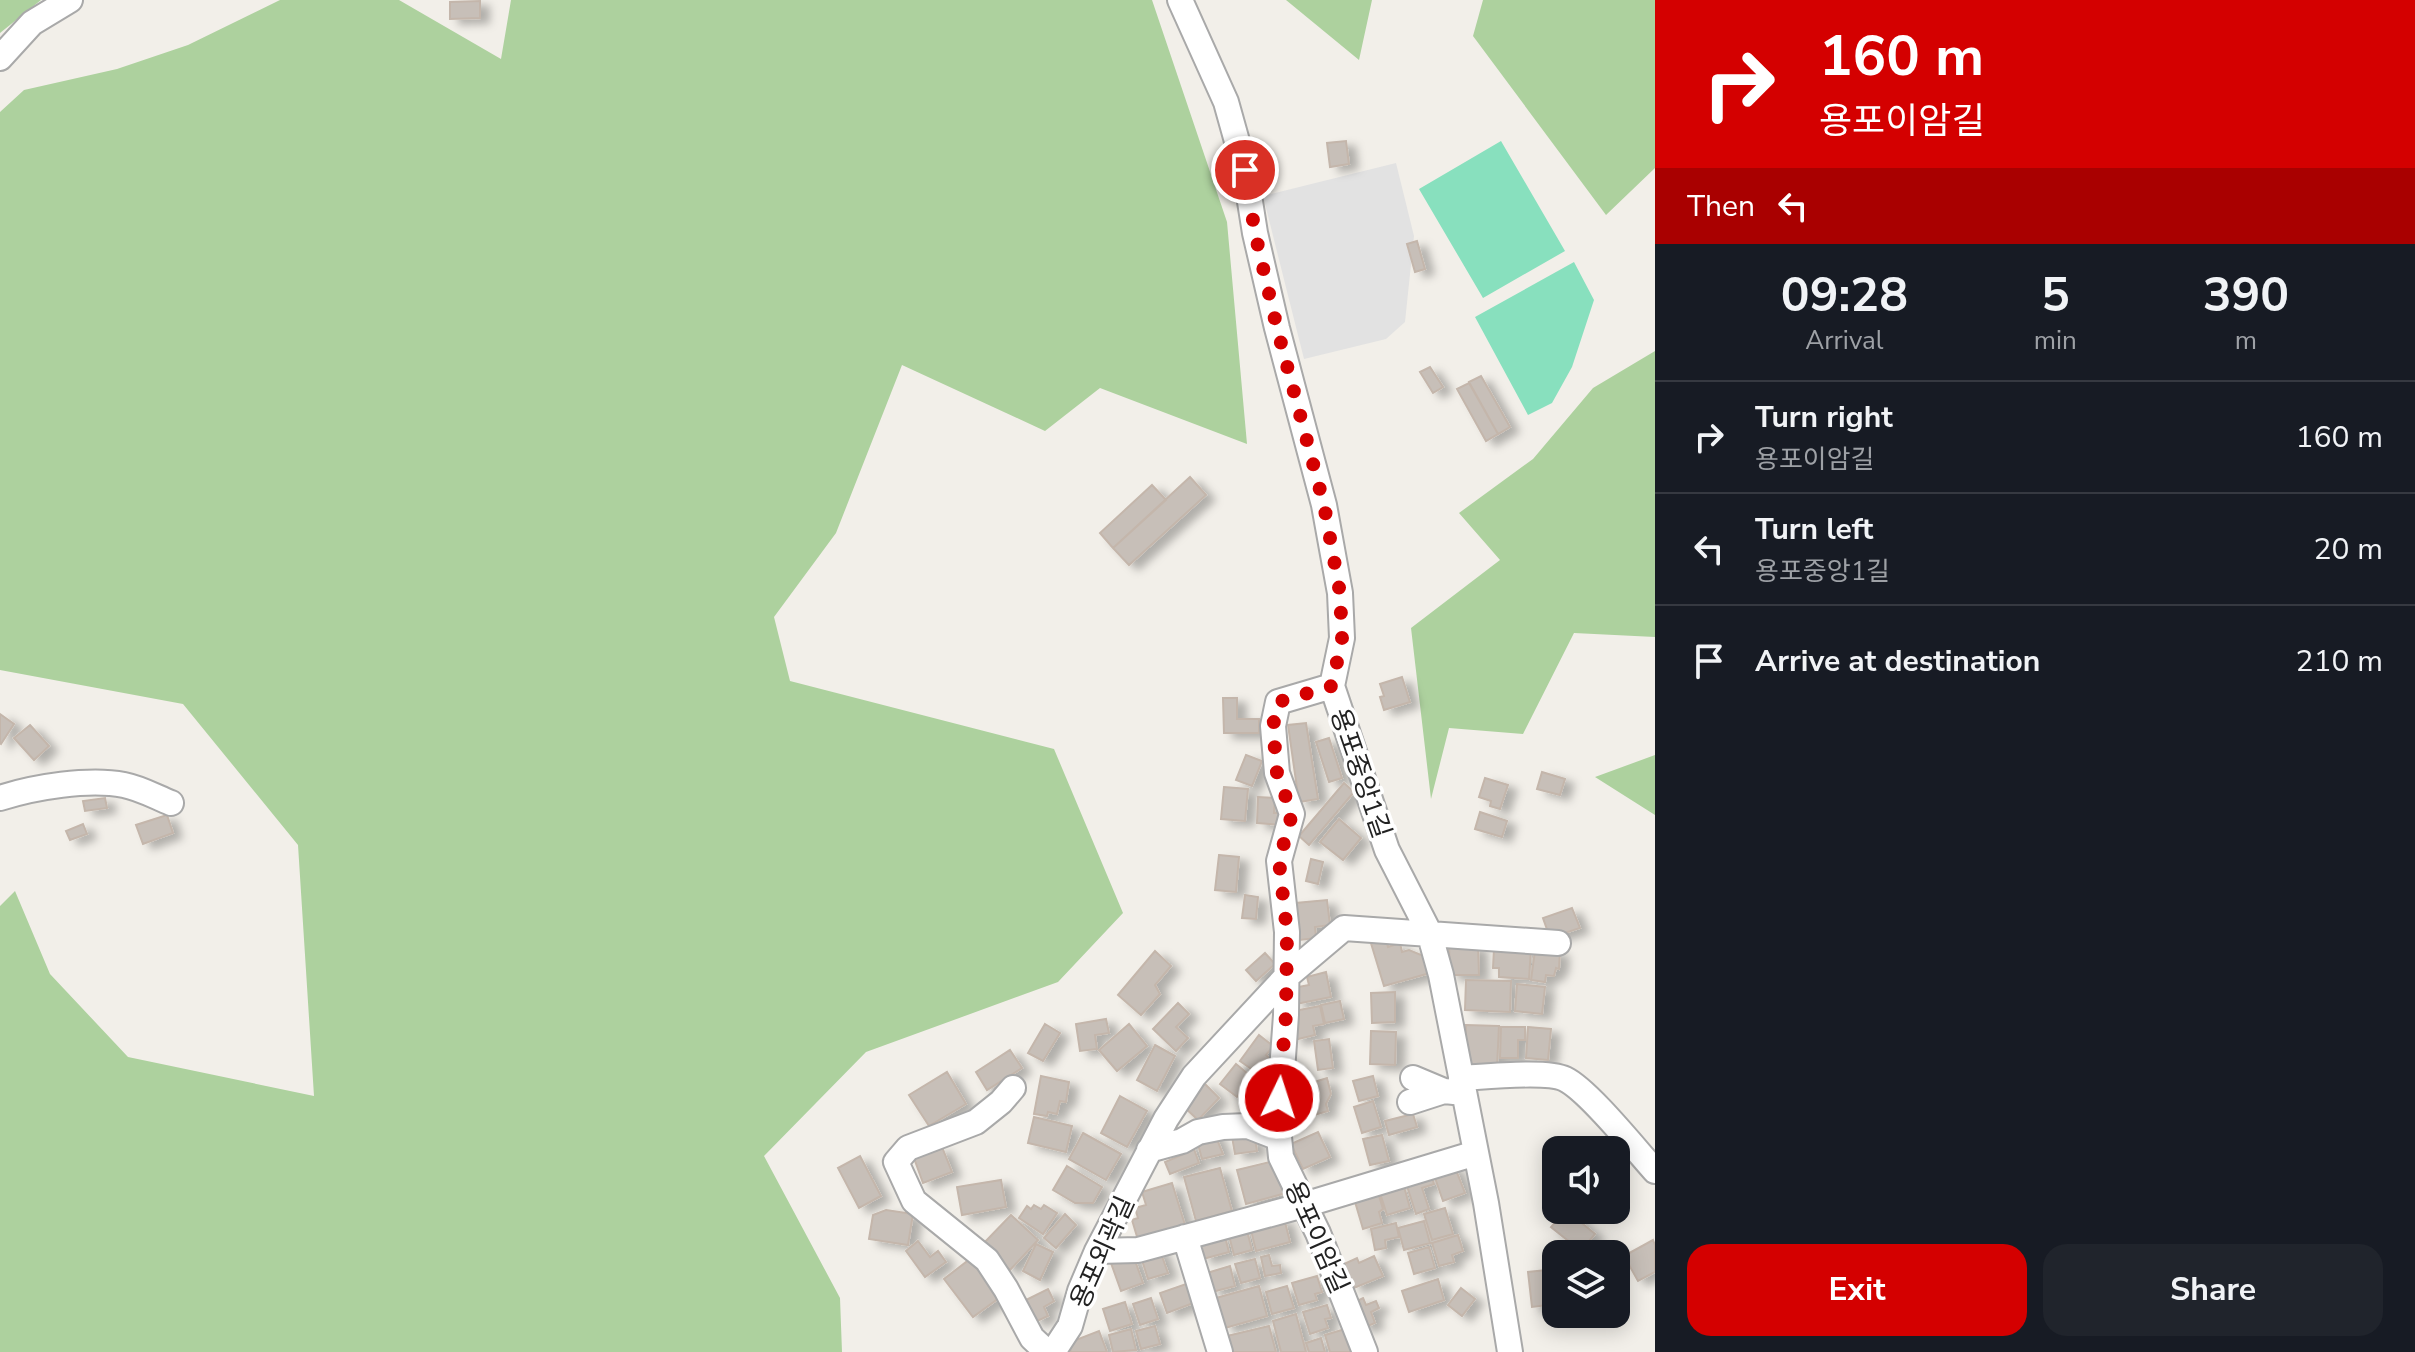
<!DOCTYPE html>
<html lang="en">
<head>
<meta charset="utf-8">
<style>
  body { margin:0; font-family:"Nunito Sans","Noto Sans KR",sans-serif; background:#20242c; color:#f1f3f6; height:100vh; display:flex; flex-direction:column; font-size:30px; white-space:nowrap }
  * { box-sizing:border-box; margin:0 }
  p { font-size:26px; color:#9ea1a6 }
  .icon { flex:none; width:44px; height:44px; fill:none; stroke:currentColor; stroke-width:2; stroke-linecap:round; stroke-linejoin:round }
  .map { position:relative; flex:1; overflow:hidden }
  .sheet { display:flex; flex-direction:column; background:#171b24; width:760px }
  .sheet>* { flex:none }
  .top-card { background:#d40000; color:#fff; overflow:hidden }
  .tools { position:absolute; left:1542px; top:1136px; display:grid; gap:16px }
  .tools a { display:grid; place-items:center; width:88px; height:88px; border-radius:16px; background:#171b24; box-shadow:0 4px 20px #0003; font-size:40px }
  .pin { position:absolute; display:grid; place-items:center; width:68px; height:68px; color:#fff; margin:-34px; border:4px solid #fff; border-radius:50%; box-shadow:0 2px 8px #0007 }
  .me { position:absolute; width:88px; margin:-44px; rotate:4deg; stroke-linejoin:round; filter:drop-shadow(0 0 6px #0008) }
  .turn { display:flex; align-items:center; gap:28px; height:168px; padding:0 32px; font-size:36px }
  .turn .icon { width:104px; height:104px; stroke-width:2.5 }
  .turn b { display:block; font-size:56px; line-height:68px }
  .then { display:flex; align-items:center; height:76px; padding:0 32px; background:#0003; gap:16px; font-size:30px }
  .eta { display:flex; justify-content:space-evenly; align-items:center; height:136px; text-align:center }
  .eta b { font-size:48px; font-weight:700; line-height:56px }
  .button { display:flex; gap:16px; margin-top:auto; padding:16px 32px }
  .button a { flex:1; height:92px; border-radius:24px; background:#d40000; color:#fff; font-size:32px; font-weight:700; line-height:92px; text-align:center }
  .button a+a { background:#20242c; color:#f1f3f6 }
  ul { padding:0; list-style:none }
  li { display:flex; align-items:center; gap:24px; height:112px; padding:0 32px; border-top:2px solid #363941 }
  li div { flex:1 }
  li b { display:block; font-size:30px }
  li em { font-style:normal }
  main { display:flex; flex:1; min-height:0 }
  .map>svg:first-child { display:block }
</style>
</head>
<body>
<main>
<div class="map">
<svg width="1655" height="1352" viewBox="0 0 1655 1352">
  <defs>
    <filter id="shadow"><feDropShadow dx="9" dy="5" stdDeviation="4" flood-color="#0004"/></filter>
  </defs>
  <rect width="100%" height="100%" fill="#f2efe9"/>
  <path fill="#add19e" d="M0,0H41L0,33Z
    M280,0H399L501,59L511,0H1152L1227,222L1247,444L1100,388L1045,431L902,365L836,533L774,617L790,681L1054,749L1123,913L1058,982L866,1052L764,1156L840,1298L842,1352H0V906L15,891L50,974L128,1057L314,1096L298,845L183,704L0,670V112L24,90L117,69L188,45Z
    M1286,0H1372L1359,60Z
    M1483,0H1655V168L1606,215L1473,36Z
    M1655,351V637L1574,633L1523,734L1449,728L1431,799L1411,628L1500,560L1459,513L1533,459L1593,388Z
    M1655,755V815L1595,777Z"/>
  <path fill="#88e0be" d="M1501,141L1565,251L1483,298L1419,189Z
    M1574,262L1594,300L1572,367L1552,403L1528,415L1475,317Z"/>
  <path fill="#e2e2e2" d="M1396,163L1414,236L1405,322L1386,339L1304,359L1263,196Z"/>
  <path fill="#c7bfb8" stroke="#c4b6ab" stroke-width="2" filter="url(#shadow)" d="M480,1V18L450,19V2Z
    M1346,141L1349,164L1330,167L1327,143Z
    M1417,241L1425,269L1415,272L1407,244Z
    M1430,367L1443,387L1433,393L1420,372Z
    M1481,376L1510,427L1498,434L1469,382Z
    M1469,383L1498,434L1486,441L1457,389Z
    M1190,477L1206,495L1129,565L1113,548Z
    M1152,485L1166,500L1113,548L1100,533Z
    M1402,677L1410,702L1384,710L1380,697L1384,696L1380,684Z
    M1223,698H1237V719H1259V733H1224Z
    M0,714L14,724L1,744L0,743Z
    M1306,723L1318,799L1299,802L1288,725Z
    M30,725L49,746L34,760L14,738Z
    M1329,738L1342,778L1329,782L1316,742Z
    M1246,755L1262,761L1252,786L1236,780Z
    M1542,772L1565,779L1560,795L1537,789Z
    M1485,778L1508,785L1500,809L1490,806L1491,801L1479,797Z
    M1344,783L1354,792L1309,845L1299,836Z
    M1224,787L1248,789L1245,821L1221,819Z
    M1258,797L1275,798L1274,813H1283L1282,825L1257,823Z
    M105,798L107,808L85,811L83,801Z
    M1480,812L1507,821L1502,837L1475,829Z
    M167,815L173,833L143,844L136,825Z
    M1339,819L1361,838L1343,860L1320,842Z
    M83,824L87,834L70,840L66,831Z
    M1219,855L1239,857L1236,892L1215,890Z
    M1311,859L1323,862L1318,884L1306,881Z
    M1245,895L1258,897L1256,919L1242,918Z
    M1327,900L1330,925L1315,927L1316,938L1300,940L1296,903Z
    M1572,908L1580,928L1550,938L1543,918Z
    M1385,936L1388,947L1400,943L1402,952L1409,950L1426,957L1430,973L1384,986L1370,940Z
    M1478,945L1479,975H1450L1449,946Z
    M1494,947L1531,949L1529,979L1499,977V968H1493Z
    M1535,950L1560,951L1559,969L1556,968L1554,976L1546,975L1545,982L1531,980Z
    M1155,951L1171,966L1155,985L1160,994L1141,1015L1118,995Z
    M1265,953L1275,964L1256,981L1246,970Z
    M1326,972L1331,997L1296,1004L1293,988L1309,985L1307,977Z
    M1466,980L1511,981L1510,1012L1465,1010Z
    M1517,984L1545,987L1542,1014L1515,1011Z
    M1395,992V1022L1372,1023L1371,993Z
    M1340,1001L1344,1019L1325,1023L1321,1005Z
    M1178,1003L1189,1014L1176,1027L1188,1038L1176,1051L1153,1029Z
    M1320,1006L1324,1024L1313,1026L1315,1035L1294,1040L1289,1012Z
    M1106,1019L1109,1033L1095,1035L1097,1049L1080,1051L1076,1024Z
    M1045,1024L1060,1033L1043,1061L1028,1053Z
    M1129,1024L1147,1046L1117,1071L1099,1050Z
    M1466,1025L1499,1026L1497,1067L1465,1066Z
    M1501,1027H1525V1040H1518V1058H1500Z
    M1528,1027L1551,1029L1548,1060L1526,1058Z
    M1371,1031L1396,1032L1395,1065L1370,1064Z
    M1259,1035L1273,1046L1266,1055L1271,1059L1268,1063L1270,1066L1265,1073L1259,1069L1257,1073L1240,1061Z
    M1329,1039L1333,1068L1318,1070L1314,1041Z
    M1155,1045L1175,1056L1157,1091L1137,1080Z
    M1010,1050L1022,1068L987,1090L976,1072Z
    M1236,1064L1253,1078L1237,1097L1220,1084Z
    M947,1072L966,1104L929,1126L909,1095Z
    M1041,1076L1069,1082L1066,1102L1060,1101L1057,1114L1048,1112L1047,1116L1034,1114Z
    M1373,1076L1378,1096L1359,1101L1353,1081Z
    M1327,1078L1331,1094L1326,1104L1328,1111L1314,1115L1305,1085Z
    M1204,1083L1219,1098L1198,1120L1182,1105Z
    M1284,1084L1302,1085L1299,1115L1282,1114Z
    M1244,1092L1266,1097L1263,1110L1241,1106Z
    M1120,1096L1147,1111L1127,1147L1101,1133Z
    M1373,1101L1381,1127L1362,1133L1354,1107Z
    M1413,1114L1417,1127L1389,1135L1385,1121Z
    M1034,1117L1072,1126L1066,1152L1028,1143Z
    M1231,1131L1255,1139L1257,1151L1235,1154Z
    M1214,1132L1223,1154L1202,1159L1196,1137Z
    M1318,1132L1330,1157L1303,1169L1291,1144Z
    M1083,1133L1121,1154L1106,1180L1069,1159Z
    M1382,1135L1389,1161L1370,1165L1363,1139Z
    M1191,1141L1199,1163L1170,1174L1165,1162L1184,1154L1180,1145Z
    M942,1147L952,1172L923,1183L914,1158Z
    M860,1156L881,1196L859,1208L838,1168Z
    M1278,1160L1286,1193L1246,1204L1237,1170Z
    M1454,1165L1465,1193L1443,1201L1433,1172Z
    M1067,1166L1102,1187L1093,1203H1075L1053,1190Z
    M1220,1168L1232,1211L1196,1221L1184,1177Z
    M1430,1172L1434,1184L1422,1188L1429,1209L1416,1214L1405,1180Z
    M1001,1180L1006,1207L962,1215L957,1187Z
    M1172,1183L1185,1225L1138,1240L1132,1220L1138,1218L1135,1208L1146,1205L1142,1192Z
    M1403,1183L1410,1208L1387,1215L1379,1190Z
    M1377,1189L1383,1209L1379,1212L1382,1223L1363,1229L1353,1195Z
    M1034,1205L1041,1209L1044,1205L1057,1213L1043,1234L1019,1218L1027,1206L1031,1209Z
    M1445,1208L1453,1234L1432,1240L1424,1214Z
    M886,1210L913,1214L908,1245L869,1239L873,1215Z
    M1566,1210L1595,1234L1581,1251L1551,1227Z
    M1065,1214L1076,1225L1056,1248L1044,1238Z
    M1011,1215L1038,1240L1010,1270L983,1244Z
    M1284,1218L1290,1242L1256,1251L1250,1226Z
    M1424,1221L1430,1243L1404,1250L1398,1228Z
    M1396,1223L1399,1237L1385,1240L1386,1248L1375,1250L1371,1229Z
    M1246,1227L1252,1250L1234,1255L1228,1232Z
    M1224,1233L1229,1252L1203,1259L1198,1241Z
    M1458,1235L1463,1251L1452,1255L1454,1262L1439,1266L1432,1243Z
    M1653,1240L1655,1245V1272L1638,1281L1624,1256Z
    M918,1241L930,1257L938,1251L946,1262L925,1277L906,1251Z
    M1036,1244L1053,1252L1040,1280L1023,1271Z
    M1429,1247L1435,1268L1414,1274L1408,1253Z
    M1159,1248L1168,1273L1148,1279L1140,1254Z
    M1133,1255L1143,1283L1121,1291L1111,1263Z
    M1269,1255L1272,1266L1280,1265L1281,1273L1265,1276L1261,1257Z
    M1374,1256L1383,1276L1354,1288L1344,1264L1357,1258L1359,1263Z
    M970,1259L999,1298L973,1317L944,1279Z
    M1255,1259L1260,1278L1241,1283L1235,1264Z
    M1230,1266L1235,1286L1212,1292L1207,1273Z
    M1556,1269V1304L1532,1307L1528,1272Z
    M1317,1276L1322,1292L1315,1294L1317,1300L1299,1305L1292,1283Z
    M1438,1279L1444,1300L1409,1312L1402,1291Z
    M1189,1283L1196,1302L1167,1313L1160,1293Z
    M1259,1286L1267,1316L1225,1328L1216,1298Z
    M1287,1286L1294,1308L1272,1314L1266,1292Z
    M1461,1288L1475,1299L1462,1316L1448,1305Z
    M1048,1289L1054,1301L1044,1307L1048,1316L1035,1322L1024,1301Z
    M1151,1298L1158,1319L1140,1325L1133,1304Z
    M1363,1298L1366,1305L1376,1301L1379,1308L1371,1312L1375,1323L1363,1328L1353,1303Z
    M1125,1302L1132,1324L1110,1331L1103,1309Z
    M1327,1305L1331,1318L1325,1319L1328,1328L1310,1334L1303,1312Z
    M1296,1314L1306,1352H1281L1273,1321Z
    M1155,1326L1160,1344L1141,1349L1136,1331Z
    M1269,1326L1276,1352H1231L1227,1336Z
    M1131,1329L1136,1350L1113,1352L1109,1335Z
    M1345,1329L1352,1352H1330L1325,1335Z
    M1099,1331L1107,1352H1071L1068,1343Z
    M1321,1338L1325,1352H1309L1306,1343Z"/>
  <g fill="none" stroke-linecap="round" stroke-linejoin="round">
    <defs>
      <path id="minor" d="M1180,0L1226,102L1245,170L1255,233L1277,328L1324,505L1340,593L1342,638L1332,686L1387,850L1429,932L1441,975L1486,1203L1510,1352
        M0,58L32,23L70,0
        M1332,686L1278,702L1273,726L1277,773L1292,814L1279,861L1287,932L1286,1015L1278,1127L1281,1157L1318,1233L1365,1352
        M0,798C34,787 89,778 124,785C140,788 156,797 171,803
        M1413,1078L1444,1091L1464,1093
        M1461,1078C1482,1077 1547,1070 1565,1079C1588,1090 1636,1150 1655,1171
        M1013,1088L1001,1102L976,1122L908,1148L896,1162L914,1201L987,1260L1006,1289L1032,1338L1047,1352
        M1410,1102L1444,1091
        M1149,1150L1182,1141L1198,1132L1223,1127L1248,1126L1279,1138
        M1185,1237L1220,1352
        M1097,1251L1138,1250L1304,1205L1476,1153
        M1053,1352L1070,1326L1080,1291L1097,1251L1166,1119L1194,1076L1286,977L1344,928L1558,943"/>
    </defs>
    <use href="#minor" stroke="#a9a9a9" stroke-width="28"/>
    <use href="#minor" stroke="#fff" stroke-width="24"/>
  </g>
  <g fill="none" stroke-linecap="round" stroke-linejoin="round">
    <path stroke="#d40000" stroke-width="14" stroke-dasharray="0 25.2" d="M1245,170L1255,233L1277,328L1324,505L1340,593L1342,638L1332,686L1278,702L1273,726L1277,773L1292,814L1279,861L1287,932L1286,1015L1279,1098"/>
  </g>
  <g text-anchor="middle" stroke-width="7" stroke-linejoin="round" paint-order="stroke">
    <g font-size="26" fill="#222" stroke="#fff">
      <text transform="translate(1361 773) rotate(71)" y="9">용포중앙1길</text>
      <text transform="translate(1317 1237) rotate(66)" y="9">용포이암길</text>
      <text transform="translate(1102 1252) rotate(-66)" y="9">용포외곽길</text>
    </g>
  </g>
</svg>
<div class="tools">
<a><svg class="icon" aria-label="sound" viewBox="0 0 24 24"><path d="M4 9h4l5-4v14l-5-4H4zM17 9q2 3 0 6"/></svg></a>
<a><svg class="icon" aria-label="layers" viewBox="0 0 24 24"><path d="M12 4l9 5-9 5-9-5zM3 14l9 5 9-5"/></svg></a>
</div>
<div class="pin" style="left:1245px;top:170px;background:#d93025"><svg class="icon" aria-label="arrive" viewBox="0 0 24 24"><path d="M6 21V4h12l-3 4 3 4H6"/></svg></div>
<svg class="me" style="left:1279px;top:1098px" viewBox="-20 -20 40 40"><circle r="17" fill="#d40000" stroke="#fff" stroke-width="3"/><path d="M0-11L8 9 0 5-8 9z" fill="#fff"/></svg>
</div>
<section class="sheet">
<div class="top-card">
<div class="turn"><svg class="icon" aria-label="right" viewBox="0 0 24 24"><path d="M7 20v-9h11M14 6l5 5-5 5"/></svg><div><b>160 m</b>용포이암길</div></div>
<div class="then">Then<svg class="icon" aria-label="left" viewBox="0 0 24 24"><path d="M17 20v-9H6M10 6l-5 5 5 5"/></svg></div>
</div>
<div class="eta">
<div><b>09:28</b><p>Arrival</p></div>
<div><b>5</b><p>min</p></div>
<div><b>390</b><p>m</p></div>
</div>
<ul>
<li><svg class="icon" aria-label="right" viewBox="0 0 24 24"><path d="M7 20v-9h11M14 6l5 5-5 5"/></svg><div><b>Turn right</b><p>용포이암길</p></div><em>160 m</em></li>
<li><svg class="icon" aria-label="left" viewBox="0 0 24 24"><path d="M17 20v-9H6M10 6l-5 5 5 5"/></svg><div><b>Turn left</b><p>용포중앙1길</p></div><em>20 m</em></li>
<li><svg class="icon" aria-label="arrive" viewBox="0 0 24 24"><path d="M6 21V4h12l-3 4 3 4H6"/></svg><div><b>Arrive at destination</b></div><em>210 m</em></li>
</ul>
<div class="button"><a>Exit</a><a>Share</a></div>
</section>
</main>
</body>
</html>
